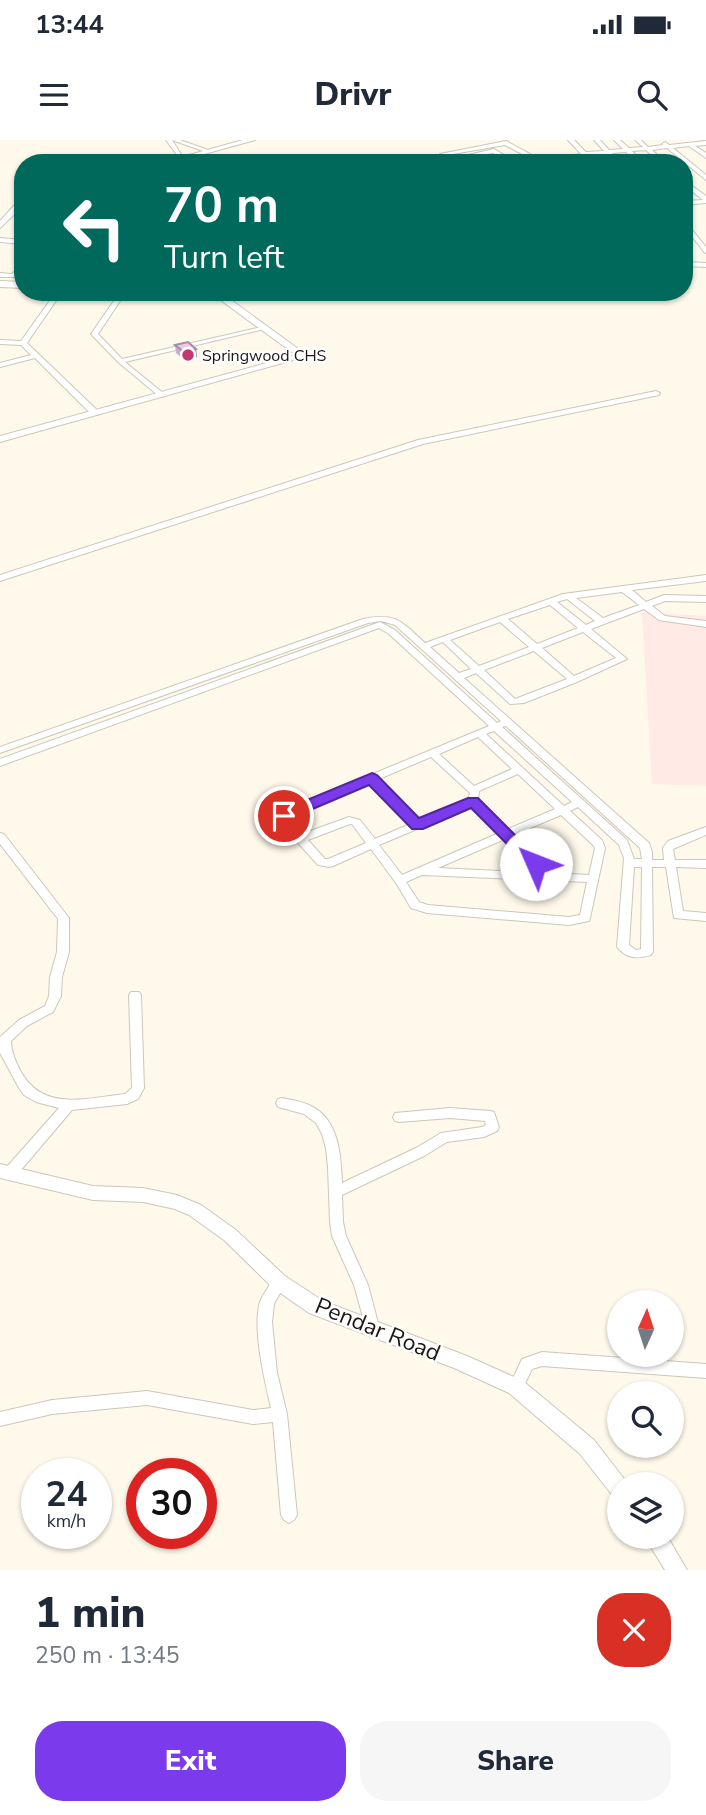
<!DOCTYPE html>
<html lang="en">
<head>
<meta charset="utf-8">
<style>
  body { margin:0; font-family:"Nunito Sans",sans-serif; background:#f6f6f7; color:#1f2937; height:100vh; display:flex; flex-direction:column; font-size:26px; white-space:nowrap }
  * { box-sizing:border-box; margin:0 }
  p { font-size:23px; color:#747a83 }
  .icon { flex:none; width:38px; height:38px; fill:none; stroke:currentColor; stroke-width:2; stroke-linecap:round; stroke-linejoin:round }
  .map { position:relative; height:1430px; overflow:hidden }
  .side { display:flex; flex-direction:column; background:#fff; flex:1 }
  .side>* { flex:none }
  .hud { position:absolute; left:14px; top:14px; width:679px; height:147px; border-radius:28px; box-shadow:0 2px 5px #0004; background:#00695c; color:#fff; overflow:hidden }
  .needle { width:46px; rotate:3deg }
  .controls { position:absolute; left:607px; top:1150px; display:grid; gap:14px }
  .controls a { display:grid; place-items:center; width:77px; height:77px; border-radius:50%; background:#fff; box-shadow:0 2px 5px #0004; font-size:35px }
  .speed { position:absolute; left:21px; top:1318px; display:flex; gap:14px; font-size:35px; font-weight:700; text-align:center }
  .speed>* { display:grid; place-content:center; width:91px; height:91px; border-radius:50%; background:#fff; box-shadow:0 2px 5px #0004; line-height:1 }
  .speed small { font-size:18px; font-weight:400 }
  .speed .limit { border:10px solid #d22; background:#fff; color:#111 }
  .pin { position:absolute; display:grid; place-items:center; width:60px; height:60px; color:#fff; margin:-30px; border:4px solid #fff; border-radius:50%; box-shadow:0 2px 7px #0007 }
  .me { position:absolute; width:77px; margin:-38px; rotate:314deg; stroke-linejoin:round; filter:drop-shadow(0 0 5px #0008) }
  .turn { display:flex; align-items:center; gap:24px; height:147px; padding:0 35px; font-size:32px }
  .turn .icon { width:91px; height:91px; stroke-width:2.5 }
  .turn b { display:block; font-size:49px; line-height:60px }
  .round { display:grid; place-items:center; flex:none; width:74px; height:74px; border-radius:28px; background:#f6f6f7 }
  .overview { display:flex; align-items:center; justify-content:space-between; height:119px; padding:0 35px }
  h1 { font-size:42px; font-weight:800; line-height:52px }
  .action { display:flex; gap:14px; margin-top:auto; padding:14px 35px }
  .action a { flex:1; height:80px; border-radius:28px; background:#7c3aed; color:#fff; font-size:28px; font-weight:800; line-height:80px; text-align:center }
  .action a+a { background:#f6f6f7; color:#1f2937 }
  .status { display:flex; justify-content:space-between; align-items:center; height:49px; padding:0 35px; background:#fff; direction:ltr }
  .status svg { height:19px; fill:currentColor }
  header { display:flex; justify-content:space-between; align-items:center; height:91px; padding:0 35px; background:#fff; font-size:32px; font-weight:800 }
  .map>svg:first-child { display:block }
</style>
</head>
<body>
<div class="status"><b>13:44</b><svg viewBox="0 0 49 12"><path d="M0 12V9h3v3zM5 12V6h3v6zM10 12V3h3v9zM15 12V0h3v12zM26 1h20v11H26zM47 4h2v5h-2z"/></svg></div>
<header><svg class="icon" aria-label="menu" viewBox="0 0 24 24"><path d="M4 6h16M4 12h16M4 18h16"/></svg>Drivr<svg class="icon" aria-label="search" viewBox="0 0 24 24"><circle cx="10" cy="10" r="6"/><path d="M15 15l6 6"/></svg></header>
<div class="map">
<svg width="706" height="1430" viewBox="0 0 706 1430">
  <rect width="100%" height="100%" fill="#fef9eb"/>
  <path fill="#ffeae5" d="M642,472L706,476V646L652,644Z"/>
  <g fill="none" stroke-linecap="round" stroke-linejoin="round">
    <defs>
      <path id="minor" d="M166,0H172L184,19H180Z
        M172,0H180L211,11L206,12Z
        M568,0H574L586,12L604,11L594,0H600L609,10L623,9L614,0H620L629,8L643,7L635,0H641L648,7L663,5L662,4L665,2L669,5L706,1V5L695,6L706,13V18L689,6L673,8L706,35V40L667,8L652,10L666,23H660L646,10L632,11L644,23H638L626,12L612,13L621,23H615L607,14L589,15L596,23H590L584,17L547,23H532L535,21L505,5L447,15L457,23H450L440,14L506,1L541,20L581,14Z
        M494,9L506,16V18L502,19L506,23H499L497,21L482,23L468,15ZM493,13L500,17L483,19L476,16Z
        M684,40L706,56V63L684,65V61L703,60L684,45Z
        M684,80L706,107V113L704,112L684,86Z
        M0,98L23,100V104L0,102Z
        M17,129L22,130L16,137H0V133L12,134Z
        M56,152H62L27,203L98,271V275H92L35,218L0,227V223L31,215L21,205L0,204V200L21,201Z
        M120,152H126L98,194L122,219L266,186L269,188L125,222L163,253V257H160L118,222L91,194Z
        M656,251L660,253L659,255L423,304L0,441V435L418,300Z
        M706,435V441L632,450L646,462L664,455L706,456V462L665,461L652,466L665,476L706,481V487L659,480L644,469L591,489L627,519L577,542L524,563L510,564L476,533L464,538L649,703L652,712V720H664L663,708L668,701L706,687V695L673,709L675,720H706V728L676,727L683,771L706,773V781L674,778L666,727H652L653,812L651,815C637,819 627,819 617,807L624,718L619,705L578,667L570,671L602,700L605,708L590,778L589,781L569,785L427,773L411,768L396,743L371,709L333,726L329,727L318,725L279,682L278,680L283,671L489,586L389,494L379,488L0,626V619L380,482L395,490L497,583L501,581L395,485L381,481L368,483L0,613V607L363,479C396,472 402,482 425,503L563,454ZM622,452L639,465L603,478L576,458ZM567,459L595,481L586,485L557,462ZM550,465L578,488L537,504L508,479ZM500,482L529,507L479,526L450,500ZM583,492L616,518L574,536L542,508ZM443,502L471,529L459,533L430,507ZM534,511L567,539L515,559L484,530ZM506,586L640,708L642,719H634L627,700L502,587ZM494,591L572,662L564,666L486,594ZM478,597L512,629L474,646L439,614ZM431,617L470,653L468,659L419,680L379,639ZM518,634L555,669L508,689L478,660L479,651ZM370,642L410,684L375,699L360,680L349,677L302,694L288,679L291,675ZM472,666L499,693L402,735L379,705ZM561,675L593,705L595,708L589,735L553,733L514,695ZM350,684H352L366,703L328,719H325L308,700ZM505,699L539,733L438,728ZM634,727H642L641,809L636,810L629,805ZM422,735L587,742L580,775L569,777L428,765L419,762L406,742Z
        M0,693L4,694L69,778V812L62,837L61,856L53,872L27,886L11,901C11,912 16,922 21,932C44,972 86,958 125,954L132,948L129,855L131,852H139L141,855L144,948L138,959L127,964L72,970L15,1037L10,1038L5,1037L4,1033L5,1029L59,968L36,962L24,955L19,948L0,913V897L19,880L45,866L49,856L50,837L57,812L58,779L0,704Z
        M282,958C291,960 301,961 309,965C339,978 341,1015 342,1043L416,1008L441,993L482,987L486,985L485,981L450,978L399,982L395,981L393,977L395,973L450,968L490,971L494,972L499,987L497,991L484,997L447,1002L424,1016L342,1055L343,1082L346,1096L368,1145L379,1187L377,1192L372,1193L367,1192L354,1145L332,1096L330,1082L328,1027L326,1009L322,994L316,983L304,974L278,967L276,963L278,959Z
        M279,1136L284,1138L286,1142L274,1164L272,1182L277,1233L287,1274L297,1375L294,1380L289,1383L284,1380L281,1375L273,1282L253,1284L147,1265L52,1274L0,1286V1272L52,1260L147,1251L253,1270L271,1268C265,1242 252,1188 260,1162C263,1154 270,1145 274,1138Z
        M542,1212L706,1224V1238L542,1226L532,1229L521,1252L516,1254L511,1252L509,1247L522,1219Z"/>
      <path id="tertiary" d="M243,0H255L172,23H160Z
        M20,59H23V66L0,88V81Z
        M684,122L706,123V127L684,126Z
        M0,141L23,142V148L0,147Z
        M131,152L219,154L231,152L227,157L308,216L0,302V296L296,215L219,159L135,155Z
        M0,1024L93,1046L143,1048L177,1055L201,1065L236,1090L285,1136L323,1161L467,1216L523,1241L594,1300L628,1344H620V1359L613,1356L580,1314L509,1253L454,1228L309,1173L273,1148L224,1100L189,1075L175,1069L143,1062L93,1060L0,1038Z
        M644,1396H667L687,1430H665Z"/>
    </defs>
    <use href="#minor" stroke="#ccc7ba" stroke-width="2"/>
    <use href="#tertiary" stroke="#ccc7ba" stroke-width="2"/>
    <use href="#minor" fill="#fff" fill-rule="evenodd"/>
    <use href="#tertiary" fill="#fff" fill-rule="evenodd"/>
  </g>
  <path fill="#cbaecd" d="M175,205L196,209L197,217L184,220L176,213Z"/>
  <path fill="#a58da7" d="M196,209L197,217L184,220V212Z"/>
  <path fill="#eccaee" stroke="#a58da7" stroke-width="2" d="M188,202L196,209L184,212L175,205Z"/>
  <path fill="#7c3aed" stroke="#51269a" stroke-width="2" d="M372,633L377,635L419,678L468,658H478L544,724L536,729L531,728L471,668L423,689H412L369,645L289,679L284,681L276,676L278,672Z"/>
  <circle fill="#c33870" stroke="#fff" stroke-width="2.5" cx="188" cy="215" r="7"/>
  <g text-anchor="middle" stroke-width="5" stroke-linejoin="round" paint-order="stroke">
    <g font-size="16" fill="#1b1914" stroke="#fff" text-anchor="start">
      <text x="202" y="221">Springwood CHS</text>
    </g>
    <g font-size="23" fill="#1b1914" stroke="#fff">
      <text transform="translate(378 1189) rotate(22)" y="8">Pendar Road</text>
    </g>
  </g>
</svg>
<div class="controls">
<a><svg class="needle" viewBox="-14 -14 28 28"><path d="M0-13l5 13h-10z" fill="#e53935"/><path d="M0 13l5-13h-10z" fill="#747a83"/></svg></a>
<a><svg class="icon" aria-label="search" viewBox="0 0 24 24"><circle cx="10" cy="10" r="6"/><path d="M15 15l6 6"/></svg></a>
<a><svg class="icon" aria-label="layers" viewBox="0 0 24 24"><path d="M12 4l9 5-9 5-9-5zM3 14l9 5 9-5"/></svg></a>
</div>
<div class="speed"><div>24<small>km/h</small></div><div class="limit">30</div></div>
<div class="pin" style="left:284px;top:676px;background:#d93025"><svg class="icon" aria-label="arrive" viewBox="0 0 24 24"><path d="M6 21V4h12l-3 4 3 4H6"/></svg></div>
<svg class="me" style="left:536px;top:724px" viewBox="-20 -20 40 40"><circle r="19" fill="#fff"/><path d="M0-13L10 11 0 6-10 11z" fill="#7c3aed"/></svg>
<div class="hud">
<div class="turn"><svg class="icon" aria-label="left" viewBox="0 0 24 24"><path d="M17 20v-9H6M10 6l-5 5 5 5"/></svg><div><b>70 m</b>Turn left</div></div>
</div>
</div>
<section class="side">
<div class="overview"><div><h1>1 min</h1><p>250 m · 13:45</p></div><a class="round" style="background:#d93025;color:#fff"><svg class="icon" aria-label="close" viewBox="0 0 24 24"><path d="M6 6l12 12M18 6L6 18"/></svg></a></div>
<div class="action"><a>Exit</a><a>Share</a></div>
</section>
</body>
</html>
